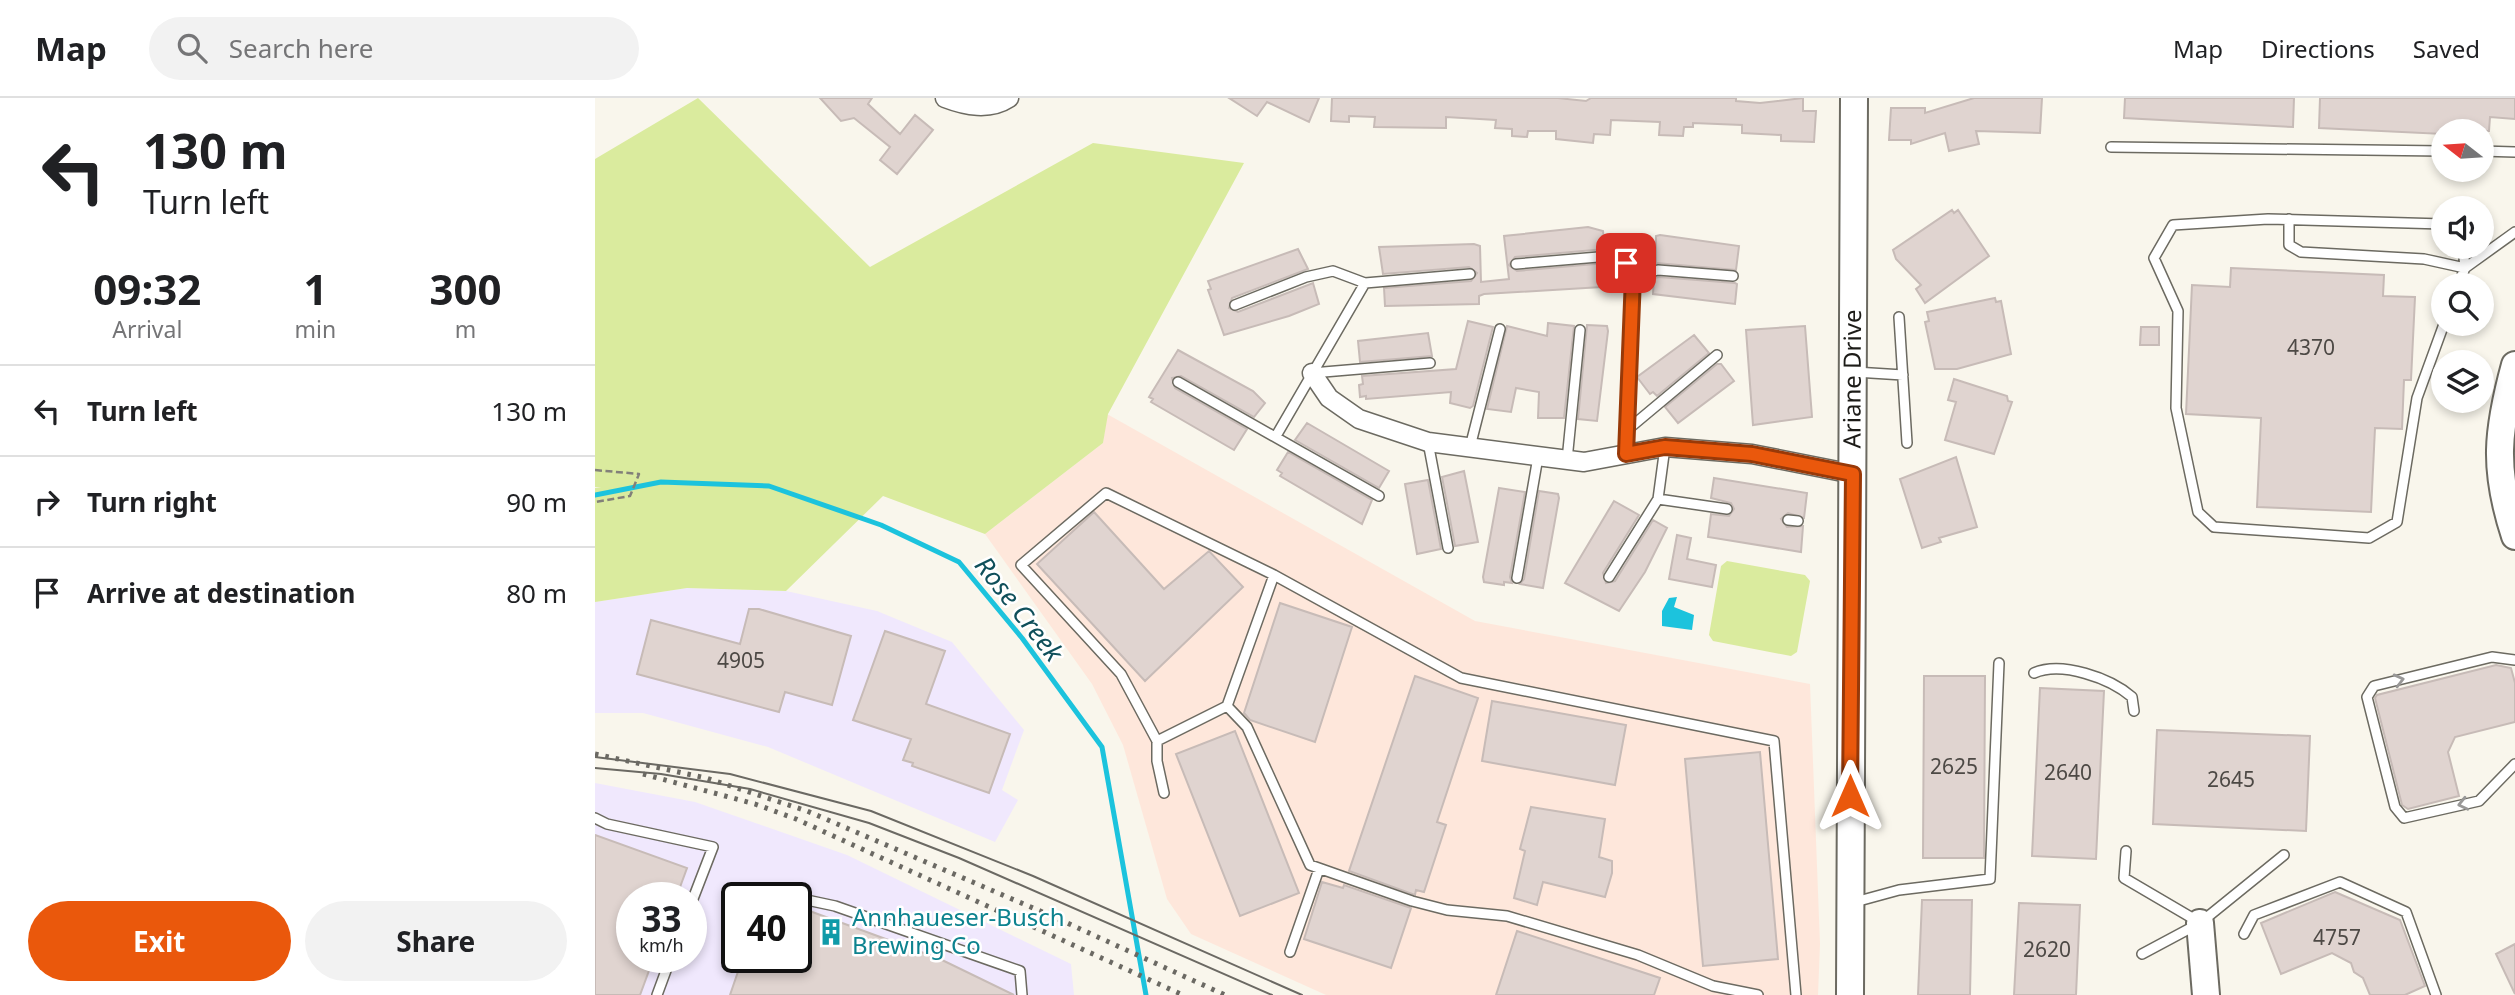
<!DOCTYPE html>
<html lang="en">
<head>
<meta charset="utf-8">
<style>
  body { margin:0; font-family:"Noto Sans",sans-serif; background:#f2f2f2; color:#202124; height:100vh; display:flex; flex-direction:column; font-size:26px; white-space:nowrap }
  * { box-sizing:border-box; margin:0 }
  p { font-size:23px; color:#757577 }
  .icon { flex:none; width:38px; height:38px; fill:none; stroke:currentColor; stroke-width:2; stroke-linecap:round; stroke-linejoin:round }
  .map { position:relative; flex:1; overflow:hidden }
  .panel { display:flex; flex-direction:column; background:#fff; width:595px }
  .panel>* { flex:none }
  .guide { background:#fff; color:#202124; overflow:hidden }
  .needle { width:46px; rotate:287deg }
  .tools { position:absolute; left:1836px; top:21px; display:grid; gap:14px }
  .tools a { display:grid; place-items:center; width:63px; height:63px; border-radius:50%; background:#fff; box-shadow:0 4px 10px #0003; font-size:35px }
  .speed { position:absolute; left:21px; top:784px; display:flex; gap:14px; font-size:35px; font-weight:700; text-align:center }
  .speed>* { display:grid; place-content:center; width:91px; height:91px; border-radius:50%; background:#fff; box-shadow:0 4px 10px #0003; line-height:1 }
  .speed small { font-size:18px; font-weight:400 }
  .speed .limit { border:4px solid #111; border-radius:10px; background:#fff; color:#111 }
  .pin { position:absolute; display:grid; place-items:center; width:60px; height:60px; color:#fff; margin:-30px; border-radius:14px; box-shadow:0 4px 10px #0006 }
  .me { position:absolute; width:77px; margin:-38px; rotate:0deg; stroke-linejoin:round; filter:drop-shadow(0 0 5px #0008) }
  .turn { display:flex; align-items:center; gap:24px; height:147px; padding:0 28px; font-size:32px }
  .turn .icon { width:91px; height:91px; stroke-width:2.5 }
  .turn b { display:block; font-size:49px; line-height:60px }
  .eta { display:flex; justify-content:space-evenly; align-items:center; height:119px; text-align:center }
  .eta b { font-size:42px; font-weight:700; line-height:49px }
  .primary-button { display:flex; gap:14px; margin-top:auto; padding:14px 28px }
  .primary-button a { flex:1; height:80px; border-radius:42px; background:#ea580c; color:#fff; font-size:28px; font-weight:700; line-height:80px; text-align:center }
  .primary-button a+a { background:#f2f2f2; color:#202124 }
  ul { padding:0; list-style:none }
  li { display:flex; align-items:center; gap:21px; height:91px; padding:0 28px; border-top:2px solid #e0e0e0 }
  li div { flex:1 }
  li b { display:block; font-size:26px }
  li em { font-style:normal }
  header { display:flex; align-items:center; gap:42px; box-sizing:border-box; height:98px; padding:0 35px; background:#fff; border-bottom:2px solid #e0e0e0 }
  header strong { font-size:33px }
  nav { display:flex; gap:38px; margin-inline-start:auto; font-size:24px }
  .search { width:490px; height:63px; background:#f2f2f2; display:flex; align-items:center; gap:18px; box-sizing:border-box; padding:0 24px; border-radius:38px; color:#757577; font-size:26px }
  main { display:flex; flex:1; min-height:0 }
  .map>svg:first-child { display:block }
</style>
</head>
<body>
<header>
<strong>Map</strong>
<div class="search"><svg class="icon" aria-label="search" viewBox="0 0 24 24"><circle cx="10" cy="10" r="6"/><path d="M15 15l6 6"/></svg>Search here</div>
<nav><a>Map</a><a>Directions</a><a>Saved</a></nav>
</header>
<main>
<section class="panel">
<div class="guide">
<div class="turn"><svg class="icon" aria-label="left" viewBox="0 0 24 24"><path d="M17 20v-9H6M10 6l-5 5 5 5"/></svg><div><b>130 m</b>Turn left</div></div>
</div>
<div class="eta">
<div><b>09:32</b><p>Arrival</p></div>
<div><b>1</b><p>min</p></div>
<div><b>300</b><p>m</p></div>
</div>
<ul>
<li><svg class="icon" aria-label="left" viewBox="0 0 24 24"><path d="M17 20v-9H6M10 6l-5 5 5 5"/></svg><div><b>Turn left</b></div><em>130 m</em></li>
<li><svg class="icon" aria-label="right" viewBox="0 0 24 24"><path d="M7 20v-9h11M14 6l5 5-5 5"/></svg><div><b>Turn right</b></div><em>90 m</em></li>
<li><svg class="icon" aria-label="arrive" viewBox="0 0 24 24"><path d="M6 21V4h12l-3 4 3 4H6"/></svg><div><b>Arrive at destination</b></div><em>80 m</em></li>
</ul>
<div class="primary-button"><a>Exit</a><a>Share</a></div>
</section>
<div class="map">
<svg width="1920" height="897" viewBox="0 0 1920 897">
  <rect width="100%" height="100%" fill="#f9f6ec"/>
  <path fill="#fee7db" d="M512,316L880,523L1215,586L1225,846L1223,897H731L596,836L572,801L528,647L497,586L390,436L508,345Z"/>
  <path fill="#f0e8fd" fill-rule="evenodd" d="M92,490L191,493L282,513L357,544L429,632L407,692L423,702L400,744L173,649L48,615H0V504Z
    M0,685L100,704L252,757L476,866L479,897H0ZM37,800H96V859H37ZM142,800H201V859H142Z"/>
  <path fill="#daeb9e" d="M103,0L275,169L498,45L649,65L513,316L508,345L390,436L288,398L191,493L92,490L0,504V390L6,389H0V61Z
    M1132,463L1210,477L1215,483L1202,554L1196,558L1118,543L1114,537L1126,468Z"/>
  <path fill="#1cc3dd" d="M1082,499L1079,509L1099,517L1097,532L1067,528V513L1074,500Z"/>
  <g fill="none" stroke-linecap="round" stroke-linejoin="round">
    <path stroke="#1cc3dd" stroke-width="5" d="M0,397L66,384L174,388L286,427L364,464L427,540L507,649L551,897"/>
  </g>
  <path fill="#e0d4d0" stroke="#c7bbb7" stroke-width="2" d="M225,0H277L273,6L305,36L320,17L338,32L302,76L285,62L295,49L259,20L246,23Z
    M634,0H724L714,24L672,4L662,18Z
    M737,0H963L991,3L996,0H1141V3L1165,5L1208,0V13H1221L1219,44L1186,43V37L1147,35V27L1098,25V29H1089L1088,38L1064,37L1065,24L1016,22L1015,37L999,36L998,45L961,41V33H933L932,39L917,38V31L900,30L901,22L851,19V30L779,29L780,19L754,18V24L736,23Z
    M1379,0H1447L1445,35L1381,33L1384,46L1354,53L1350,35L1316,46V42H1294L1296,10H1330V15Z
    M1530,0H1699L1698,29L1529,20Z
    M1725,0H1920V21L1895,19L1894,33H1848V36L1724,30Z
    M1357,112L1359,115L1363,112L1394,158L1330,205L1321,191L1326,187L1301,161L1298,152Z
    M993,129L1008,133L1010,151L920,159L914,167L922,173L1011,165V187L1007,189L889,196L884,198V206L790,208L789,190L876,183L882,175L874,169L788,176L784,149L879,146L885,148L886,184L914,181L909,138Z
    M1065,137L1144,148L1141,172L1061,165V138Z
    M703,151L713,171L637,200L634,210L643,214L718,185L724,206L694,218L629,237L613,192L616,191L613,183Z
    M1636,170L1789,177L1788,198L1820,199L1816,282H1809L1807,331L1780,330L1776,414L1662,409L1666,320L1591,316L1597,187L1635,189Z
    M1064,179L1140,185L1142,186L1140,206L1058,196L1059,180Z
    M1400,200L1401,204L1406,203L1416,256L1362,271H1340L1330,224L1334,223L1332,214Z
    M873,223L898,229L878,308L875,310L855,305L856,294L771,301V298L765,299L764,287L768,286L767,278L861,271Z
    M953,225L979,228L969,320H943L944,294L921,290L916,314L892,311L912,228L952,238Z
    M992,227L1012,228L1013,233L1002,323L983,321Z
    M1210,228L1217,319L1158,327L1151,232Z
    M1546,229H1564V247H1545Z
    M833,235L837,258L765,264L763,243Z
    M1099,237L1114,255L1062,298L1058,294L1055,296L1042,279Z
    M583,252L658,293L670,305L659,319L586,278L577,280L580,290L652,331L639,352L556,304L558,301L554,299Z
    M1122,266H1126L1139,283L1083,325L1070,309Z
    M1359,281L1412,298L1413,303L1417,304L1399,356L1350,342L1361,304L1353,302Z
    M712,325L794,373L784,390L700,342Z
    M693,354L777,402L767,426L685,378L687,375L682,372Z
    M1361,359L1382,429L1344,440L1346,444L1327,450L1305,381Z
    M869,373L883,444L860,448L847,379Z
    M1119,380L1212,395L1209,420L1193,415L1186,421L1192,429L1208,428L1206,454L1113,439L1116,416L1134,418L1139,411L1136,405L1116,400Z
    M833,382L846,451L822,456L810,386Z
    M904,390L930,394L915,479L917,485L909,484V487L889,484L888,479Z
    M944,393L963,396L964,400L948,490L925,486L929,481Z
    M1019,403L1044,417L1008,475L1011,485L1020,483L1058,422L1072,430L1050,474L1024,513L970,485Z
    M499,414L569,491L614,453L648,489L550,583L442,466Z
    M1082,437L1096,440L1092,461L1121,467L1117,489L1074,481Z
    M685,505L757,529L720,644L655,622L649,615Z
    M154,511H164L256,538L237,607L190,594L184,614L42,576L56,522L145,546Z
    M290,533L350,553L331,606L415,636L394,695L317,668L318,665L308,662L316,641L258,622Z
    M1901,567L1916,570L1920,585V624L1860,639L1853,654L1864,698L1813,711L1807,707L1780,600L1782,597Z
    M820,578L883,600L842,724L851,727L829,794L821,792L820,797L754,773Z
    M1329,578H1390L1389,760H1328Z
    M1445,590L1509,593L1501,761L1437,758Z
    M897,603L1031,627L1020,687L887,663Z
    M1562,632L1715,638L1711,733L1558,726Z
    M640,633L704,795L645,818L581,656Z
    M1165,654L1183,861L1108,868L1090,661Z
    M936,709L1010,721L1004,759L1017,763V775L1010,799L948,784L942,807L919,800L930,753L925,751Z
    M0,737L92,770L81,800H37V859H59L45,897H0Z
    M727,784L748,790L749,787L816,810L796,870L709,841Z
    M1740,794L1805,822L1830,888L1810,897H1775L1768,880L1759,874L1756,865L1737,855L1686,876L1666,825Z
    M1327,802H1377L1375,897H1323Z
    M1424,805L1485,807L1481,897H1419Z
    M201,808L345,861L419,897H135L148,859H201Z
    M922,833L1065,880L1059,897H901Z
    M1920,846V896L1901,856Z"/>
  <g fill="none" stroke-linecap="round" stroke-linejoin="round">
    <defs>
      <path id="lane" d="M1516,49L1848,53
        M1886,53L1920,54
        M1694,121V147L1706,154L1829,161L1870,170L1868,149
        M1848,126L1673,121L1578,127L1559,160L1583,213L1581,310L1603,414L1619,429L1774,440L1802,424L1822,300L1849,226
        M921,166L1015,158L1031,165L1038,179L1063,172L1138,178
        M1863,187L1870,170L1920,134
        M640,207L711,179L738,173L770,185L875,176
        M1304,219L1312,345
        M1260,274L1308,277
        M717,275L835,265
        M583,284L784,398
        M1031,333L1122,257
        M681,338L770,185
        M833,344L853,450
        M875,349L905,231
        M1031,356L1038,179
        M972,362L985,232
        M1063,401L1132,411
        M1193,422L1203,423
        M679,477L866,580L1179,643L1201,897
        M1014,479L1063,401L1070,349
        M922,480L943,359
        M1920,562L1897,559L1779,588L1772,599L1800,709L1809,720L1884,703L1920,666
        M1439,575C1467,563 1515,580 1537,599L1539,613
        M562,643L632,608
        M569,695L562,663V643L526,576L426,467L511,395L679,477L632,608L652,629L715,767L817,803L852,812L912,818L1043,857L1118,888L1163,897
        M0,720L12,726L118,749L96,806
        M1531,753L1529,780L1604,824
        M179,795L240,808L425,873L427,897
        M1260,804L1304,792L1395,781L1404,565
        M1649,836L1659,817L1745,784L1811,814L1841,897
        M695,854L724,771
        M1547,856L1605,825L1689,757
        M62,897L76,859"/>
      <path id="street" d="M350,0C371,8 394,13 414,0
        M717,275L734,300L764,321L833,344L989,364L1070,349L1157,356L1258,376"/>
      <g id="secondary">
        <path d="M1920,267C1902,333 1898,371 1920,438"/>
        <path d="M1605,825L1611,897"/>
        <path id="s1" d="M1255,897L1259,0"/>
      </g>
    </defs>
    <use href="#lane" stroke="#6c6a61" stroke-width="12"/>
    <use href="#street" stroke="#6c6a61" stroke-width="21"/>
    <use href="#secondary" stroke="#6c6a61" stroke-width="30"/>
    <path stroke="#828079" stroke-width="2.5" stroke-dasharray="7 3.5" stroke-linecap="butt" d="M0,372L44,376L35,398L0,404"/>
    <use href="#lane" stroke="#fff" stroke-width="9"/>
    <use href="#street" stroke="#fff" stroke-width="18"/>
    <use href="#secondary" stroke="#fff" stroke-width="26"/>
    <path stroke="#6b6963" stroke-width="2" d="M0,659L135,676L276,713L438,778L707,897
      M0,670L66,676L155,691L274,725L364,760L677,897"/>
    <path stroke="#6b6963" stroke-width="5" stroke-dasharray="3.5 7" stroke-linecap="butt" d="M0,656L111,680L212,713L459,819L630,897
      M48,676L160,706L201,721L588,897"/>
  </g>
  <defs><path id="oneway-chevron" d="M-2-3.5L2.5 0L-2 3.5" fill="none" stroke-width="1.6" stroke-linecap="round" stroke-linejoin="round" transform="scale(1.75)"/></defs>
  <g stroke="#999897">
    <use href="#oneway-chevron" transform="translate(1804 582) rotate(-14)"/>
    <use href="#oneway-chevron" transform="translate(1868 706) rotate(167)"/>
  </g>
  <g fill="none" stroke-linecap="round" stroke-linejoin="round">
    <defs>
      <path id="route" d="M1031,165L1038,179L1031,356L1070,349L1157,356L1258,376L1255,698"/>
    </defs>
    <use href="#route" stroke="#983908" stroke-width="18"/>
    <use href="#route" stroke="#ea580c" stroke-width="12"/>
  </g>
  <defs>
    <symbol id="building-bare" viewBox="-9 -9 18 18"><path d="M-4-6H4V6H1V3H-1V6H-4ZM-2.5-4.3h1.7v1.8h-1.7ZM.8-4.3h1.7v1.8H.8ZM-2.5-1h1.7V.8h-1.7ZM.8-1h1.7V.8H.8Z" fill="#0f9aa8" stroke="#fff" stroke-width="2.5" paint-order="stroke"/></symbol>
  </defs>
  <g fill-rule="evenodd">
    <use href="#building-bare" x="217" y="815" width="38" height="38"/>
  </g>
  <g text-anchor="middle" stroke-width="5" stroke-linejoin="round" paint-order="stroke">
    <g font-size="21" fill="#4d4945">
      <text x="1716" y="257">4370</text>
      <text x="146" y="570">4905</text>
      <text x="1359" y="676">2625</text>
      <text x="1473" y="682">2640</text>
      <text x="1636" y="689">2645</text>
      <text x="1742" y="847">4757</text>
      <text x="1452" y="859">2620</text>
    </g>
    <g font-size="24" fill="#1c1b17" stroke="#fff">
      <text dy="8" stroke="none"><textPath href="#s1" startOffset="616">Ariane Drive</textPath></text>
    </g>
    <g font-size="24" fill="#0d838f" stroke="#fff" text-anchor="start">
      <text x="257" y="828">Annhaueser-Busch<tspan x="257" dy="28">Brewing Co</tspan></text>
    </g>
    <g font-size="26" font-style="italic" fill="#0f4f5a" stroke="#fff">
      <text transform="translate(424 511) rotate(52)" y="9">Rose Creek</text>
    </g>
  </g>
</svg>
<div class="tools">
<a><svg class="needle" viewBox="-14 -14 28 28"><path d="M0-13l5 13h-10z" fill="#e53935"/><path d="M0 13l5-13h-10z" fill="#757577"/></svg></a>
<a><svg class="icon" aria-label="sound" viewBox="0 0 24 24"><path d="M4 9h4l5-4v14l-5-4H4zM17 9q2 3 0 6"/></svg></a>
<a><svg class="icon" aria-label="search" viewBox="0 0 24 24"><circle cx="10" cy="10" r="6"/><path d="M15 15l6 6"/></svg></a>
<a><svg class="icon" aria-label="layers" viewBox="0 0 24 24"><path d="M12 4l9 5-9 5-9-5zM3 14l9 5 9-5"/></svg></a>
</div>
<div class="speed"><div>33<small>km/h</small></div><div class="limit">40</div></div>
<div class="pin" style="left:1031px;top:165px;background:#d93025"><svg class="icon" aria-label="arrive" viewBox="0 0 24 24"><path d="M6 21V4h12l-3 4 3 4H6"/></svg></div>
<svg class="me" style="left:1255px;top:698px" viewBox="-20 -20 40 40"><path d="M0-17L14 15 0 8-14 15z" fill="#ea580c" stroke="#fff" stroke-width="4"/></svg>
</div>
</main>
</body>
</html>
